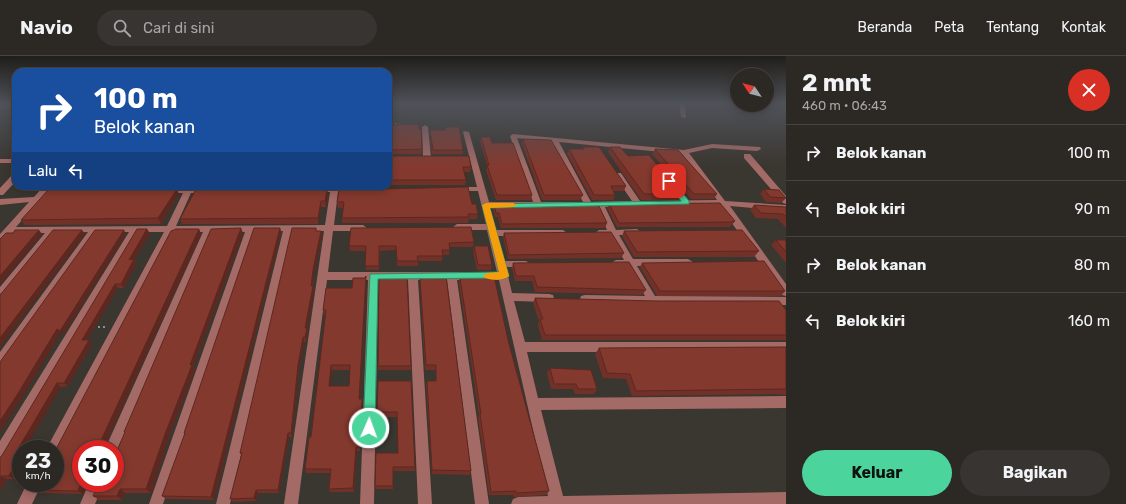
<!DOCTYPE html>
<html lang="id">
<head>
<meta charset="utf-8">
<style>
  body { margin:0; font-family:Rubik,sans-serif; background:#383431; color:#f1f3f6; height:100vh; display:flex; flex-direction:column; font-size:15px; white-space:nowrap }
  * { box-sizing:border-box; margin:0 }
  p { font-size:13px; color:#a6a6a6 }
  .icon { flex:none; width:22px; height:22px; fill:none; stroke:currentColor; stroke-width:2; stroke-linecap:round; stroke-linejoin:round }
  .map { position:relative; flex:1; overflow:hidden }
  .panel { display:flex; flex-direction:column; background:#2c2824; width:340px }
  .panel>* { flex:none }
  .guide { position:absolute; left:12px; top:12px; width:380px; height:122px; border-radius:12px; box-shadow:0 2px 10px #0003,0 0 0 1px #484441; background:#1a4fa0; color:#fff; overflow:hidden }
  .needle { width:26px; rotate:305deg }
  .buttons { position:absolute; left:730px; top:12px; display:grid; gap:8px }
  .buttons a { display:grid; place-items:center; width:44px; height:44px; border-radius:50%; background:#2c2824; box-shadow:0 2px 10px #0003,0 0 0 1px #484441; font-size:20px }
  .speed { position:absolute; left:12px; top:384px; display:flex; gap:8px; font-size:20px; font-weight:700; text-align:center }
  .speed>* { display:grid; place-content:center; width:52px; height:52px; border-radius:50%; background:#2c2824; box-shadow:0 2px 10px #0003,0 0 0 1px #484441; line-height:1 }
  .speed small { font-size:10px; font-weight:400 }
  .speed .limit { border:6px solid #d22; background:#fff; color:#111 }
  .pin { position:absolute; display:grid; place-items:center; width:34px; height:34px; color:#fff; margin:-17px; border-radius:8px; box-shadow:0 2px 6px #0006 }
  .me { position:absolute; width:44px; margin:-22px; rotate:2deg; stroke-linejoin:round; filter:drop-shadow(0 0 3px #0008) }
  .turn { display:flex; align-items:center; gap:14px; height:84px; padding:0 16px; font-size:18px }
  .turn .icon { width:52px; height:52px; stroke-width:2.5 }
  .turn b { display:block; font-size:28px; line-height:34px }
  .then { display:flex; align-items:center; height:38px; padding:0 16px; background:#0003; gap:8px; font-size:15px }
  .round { display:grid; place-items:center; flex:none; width:42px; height:42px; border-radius:21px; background:#383431 }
  .overview { display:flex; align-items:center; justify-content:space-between; height:68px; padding:0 16px }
  h1 { font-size:24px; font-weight:700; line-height:30px }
  .action { display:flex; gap:8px; margin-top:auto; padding:8px 16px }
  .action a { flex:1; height:46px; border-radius:24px; background:#4bd49b; color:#111; font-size:16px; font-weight:700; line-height:46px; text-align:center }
  .action a+a { background:#383431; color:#f1f3f6 }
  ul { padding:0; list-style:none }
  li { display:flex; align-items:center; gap:12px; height:56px; padding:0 16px; border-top:1px solid #484441 }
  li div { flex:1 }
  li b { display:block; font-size:15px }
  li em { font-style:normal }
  header { display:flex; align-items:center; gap:24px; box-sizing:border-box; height:56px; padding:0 20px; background:#2c2824; border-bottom:1px solid #484441 }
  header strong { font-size:19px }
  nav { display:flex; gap:22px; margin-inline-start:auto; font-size:14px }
  .search { width:280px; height:36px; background:#383431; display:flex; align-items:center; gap:10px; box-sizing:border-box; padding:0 14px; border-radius:22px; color:#a6a6a6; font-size:15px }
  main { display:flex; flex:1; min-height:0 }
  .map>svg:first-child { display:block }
</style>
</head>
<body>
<header>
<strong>Navio</strong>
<div class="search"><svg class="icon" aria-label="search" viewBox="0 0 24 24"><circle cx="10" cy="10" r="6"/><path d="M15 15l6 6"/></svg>Cari di sini</div>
<nav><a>Beranda</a><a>Peta</a><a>Tentang</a><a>Kontak</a></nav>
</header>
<main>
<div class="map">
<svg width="786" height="448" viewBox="0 0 786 448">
  <rect width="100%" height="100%" fill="#3a3630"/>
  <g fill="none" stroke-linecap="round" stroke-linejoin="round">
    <path stroke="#928e89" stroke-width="1.5" stroke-dasharray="1.5 2" stroke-linecap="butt" d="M388,67L406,69"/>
    <path stroke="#928e89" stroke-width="2" stroke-dasharray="2 3" stroke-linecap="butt" d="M93,271H107"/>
    <path fill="#a46a66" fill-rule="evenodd" d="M679,48H685L686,62L681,61Z
      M425,69L428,71L431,101L427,103L423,101L422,71Z
      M464,75L469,76L489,146H533L510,80L513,78L684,94L712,88L760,91L761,93L757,95L712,92L689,97L725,145L786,149V155L730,150L786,228V240L782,239L720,150L605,151L616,174L637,173L641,176L637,179H619L633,203H688L693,206L688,209L637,210L655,240L786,241V249L657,248L653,249L581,246L580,243L581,240L585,239L645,240L628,210H616L611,207L616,204H624L610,180H599L595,177L599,174H607L597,151L490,152L496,174H563L567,177L563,180H498L504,205H526L531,208L526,211H506L512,237L549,238L553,239L554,242L553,245L549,246L514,245L525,286H786V296H527L538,342L786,340V352L541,354L563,440L786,436V448H511L513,443L518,441L548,440L499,224H457L489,448H475L447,224H418L432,448H418L408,224H378L374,448H360L368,224H327L298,448H284L324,175H292L230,448H216L283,175L254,176L163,448H149L245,176H212L117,398L115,399V393H105L203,176H173L59,398L55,399V393H47L49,388L164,176H138L5,403L0,405V385L129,176H97L4,309L0,310V296L88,176L55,177L4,241L0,242V231L45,177H11L3,186L0,187V178L29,146L0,149V143L34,141L44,130H52L50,133H62L66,135L62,137H46L16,171L167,170L183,137H161V133H186L187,130H195L194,133H208L212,135L208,137H191L176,170L325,169L330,136H311V132H331V130L352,132H355V136H338L334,169H363L367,172L363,175H333L328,216H497L487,174H457L453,171L457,168H486L478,135H456L452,133L456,131H477L463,76ZM517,82L551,86L583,146H541ZM559,86L682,98L717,144L640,145L621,117H618L614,119L632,145L591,146Z
      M744,98H750L786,140V148L783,147L744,102Z
      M0,103H16V107H0Z
      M13,118H16V125L3,139H0V132Z
      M27,427H42L32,448H17Z
      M89,427H104L95,448H80Z"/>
  </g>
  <path fill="#723128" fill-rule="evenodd" d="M0,48H16V53L0,54Z
    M445,71L463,94V98H432L430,78V74H445Z
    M388,75L422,93L421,98H388Z
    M481,81L492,87L532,139L531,144H496L486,114L487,109L480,85Z
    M523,83L583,139L580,144H542L522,88Z
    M583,91L626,130L624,135H614L615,139L613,144H592L567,98L569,93H582Z
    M610,91L628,100L681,138L678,144H641L608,96Z
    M655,93L717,138L714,143H691L652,98Z
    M388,100L471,111L470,116H464L466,124L465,129H388Z
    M56,130H184V131H57Z
    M764,133L786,142L781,147L766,146L760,138Z
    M327,134L328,139L326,151H321L318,168H182L180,163Z
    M179,138L161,168L25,169L21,164Z
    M337,146L472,148L478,158L477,163H469L468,167H342V162L343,152H338Z
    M609,148L735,165L730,171H617L607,152Z
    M494,149L607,167L605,172H501L498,161H495L493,153Z
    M754,149L786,151V172L778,163L756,162L750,154Z
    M280,172L281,176L214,444L166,443L162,440L185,378L184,377Z
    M316,172V175H321L322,179L314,218L313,230L314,234L307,272L308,276L306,286H304L299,314L292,381H289L279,437H258L256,445L233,446L230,443L241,399L240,397Z
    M351,172L474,186L473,191H449V199H443L442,205H418V210H397L396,194L380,195L379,214H366V195H350L349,190Z
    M147,173L150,178L134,204L137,207L124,232H118L87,284L92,288L68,330L61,331L21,393V400L19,403L21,405V411L14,423H7L0,435V401H1Z
    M199,173L201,178L103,393H81L83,438L40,437L34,434Z
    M624,175L759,195L754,201H634L622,180Z
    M243,177L193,311L195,313L169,381L151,437H125L122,444H99L93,440L115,427L125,377L124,376Z
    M504,177L624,197L621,202L508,203L503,181Z
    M776,184H786V207L771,189Z
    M474,190L492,209L491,214H477L473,196Z
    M513,207L646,234L642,239L535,236L532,225H515L512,212Z
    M642,207L785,235L781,240H657L640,211Z
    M460,222L509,288L549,435L546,439L514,441L513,439H489L478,362L479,359L459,227Z
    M420,223L471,415L470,419L432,418L426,329L427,325H436V314H425L420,228Z
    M366,226L360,343L362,347L360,395H357L354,436H330L329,433L330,417H306L305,413L311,381L326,259H324L323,254L352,232ZM332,314H350L349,330H330Z
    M535,242L786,254V284H542L538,269L539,265L533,247Z
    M786,291V339L775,338L632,340L626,323L603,322L595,298L599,292Z
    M378,310H411V314H378Z
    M550,312L597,333L594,338H575L573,333H551L547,317Z
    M411,325L415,411V415H393V433H376L375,430L398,397L397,361H377V356Z"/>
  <path fill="#5c2820" d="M177,133L179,138L161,168L158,162Z
    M327,134L328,139L326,151L325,145Z
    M321,145V151L318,168V162Z
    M241,172L243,177L193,311L195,313L169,381L151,437L146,433L165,378L190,309Z
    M280,172L281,176L214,444L211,441Z
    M147,173L150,178L134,204L137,207L124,232L121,228L129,204Z
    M199,173L201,178L103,393H97Z
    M39,174L42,178L0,229V220Z
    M82,174L85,178L0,291V282Z
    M124,174L126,178L64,278L60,275Z
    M321,175L322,179L314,218L312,233L313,230L314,234L307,272L308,276L306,286L305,281V272L313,214Z
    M366,220V226L360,347L359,343Z
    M115,228L118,232L85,288L82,284Z
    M57,273L61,277L22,342L0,376V365Z
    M303,281L304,286L299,314L292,381L291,377L298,309Z
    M89,284L92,288L68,330L64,327Z
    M331,309L332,314L330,335L329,330Z
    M57,327L61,331L25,393H21V400L19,403L21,405V411L14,423L9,420L12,403Z
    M288,377L289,381L279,437L278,434Z
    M356,391L357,395L354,436L353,432Z
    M1,420L7,423L0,435V422Z
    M81,427H88L83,438L78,435Z
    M120,433L125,437L122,444L117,440Z
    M256,434L258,437L256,445L254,442Z"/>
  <path fill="#84392e" stroke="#5c2820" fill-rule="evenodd" d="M0,48H16L0,49Z
    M418,68L419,73H421L422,93L388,94V75H390V69Z
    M445,71H459L463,94H433L430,74H446Z
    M481,81H490L492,87H513L532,139H497L487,109H489Z
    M523,83L551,84L583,139H544Z
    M583,91H599L626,130H611L615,139H594L569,93H584Z
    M610,91H620L628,100L649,99L681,138H644Z
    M655,93L678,94L717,138H694Z
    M388,100H469L471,111H463L466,124H388Z
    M468,131L472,148H476L478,158H468L469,161L342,162L344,146H337L339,134Z
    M49,133H177L158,162L21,164Z
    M196,133L327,134L325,145H321L318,162L180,163Z
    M764,133L779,134L786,142L770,141Z
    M720,147L735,165H733L734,166L619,167L609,148Z
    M598,148L607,167L502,168L499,157H496L494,149Z
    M754,149L786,151V161L783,158L761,157Z
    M471,171L474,186L449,187L450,194H442L443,200H417L418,205H397L396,190H379V210H365L366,190H349L351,172Z
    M241,172L190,309H192L165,378L146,433H120L117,440H93L99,427H115V399L125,376H124L211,173Z
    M254,172H280L211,441L162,440L185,377H184Z
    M292,172H316V175H321L313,214L311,230H313L305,272H307L305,281H303L298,309L291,377H288L278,434H256L254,442L230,443L242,397H240Z
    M137,173H147L129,204L134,203L121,228H115L82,284H89L64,327H57L12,403H18L9,420H1L0,422V401H1Z
    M176,173H199L97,393H81V427L78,435L34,434L38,427H55V395L171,175Z
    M15,174H39L0,220V183L6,177H13Z
    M53,174H82L0,282V238H1Z
    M95,174H124L60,275L57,273L17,339L0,365V306Z
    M742,174L759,195L637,196L624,175Z
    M611,176L624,197L509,199L504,177Z
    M776,184H786V196Z
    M474,190H488L492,209H478Z
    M764,205L785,235H660L642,207Z
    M629,206L646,234L537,231L534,220H516L513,207Z
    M366,220L359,343H362L360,391H356L353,432L329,433L331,413H305L309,381H311L326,254H323L326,232H352L353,222H365ZM331,309H350L349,330H329Z
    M446,220L471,415L432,414L427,325H436V309H426L420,223Z
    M494,220L509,288L549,435L516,437V435L491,436L480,358H481L460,222Z
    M407,222L411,310H378L379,223Z
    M535,242L657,245H779L786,254V279H545L540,263H543Z
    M786,291V333L636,335L630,318L607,317L599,292Z
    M550,312L591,314L597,333H578L576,328H554Z
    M378,325H411L415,411H393V430H375L376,397H398L397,356H377Z"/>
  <linearGradient id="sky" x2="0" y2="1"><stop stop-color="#201e1a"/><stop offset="0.43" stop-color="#4f5259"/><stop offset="1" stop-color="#4f5259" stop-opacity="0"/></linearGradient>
  <rect width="786" height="111" fill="url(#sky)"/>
  <path fill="#4bd49b" stroke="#318a65" d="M667,124H672L689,145V148L490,152L509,220L507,222L378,223L375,372L374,376L369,378L365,376L363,372L370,218L499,216L482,149L483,148L681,145L666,125Z"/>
  <path fill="#f59e0b" d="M486,147H513L517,149L513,151L490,152L509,220C504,225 487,225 483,220L487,217L499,216L482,149Z"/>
</svg>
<div class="buttons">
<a><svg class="needle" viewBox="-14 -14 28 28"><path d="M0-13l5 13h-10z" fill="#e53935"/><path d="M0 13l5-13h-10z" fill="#a6a6a6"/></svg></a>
</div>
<div class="speed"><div>23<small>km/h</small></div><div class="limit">30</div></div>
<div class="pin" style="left:669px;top:125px;background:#d93025"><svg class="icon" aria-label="arrive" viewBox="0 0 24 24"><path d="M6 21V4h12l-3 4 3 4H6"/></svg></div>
<svg class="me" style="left:369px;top:372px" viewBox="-20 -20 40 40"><circle r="17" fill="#4bd49b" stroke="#fff" stroke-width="3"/><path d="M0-11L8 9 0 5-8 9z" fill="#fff"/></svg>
<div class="guide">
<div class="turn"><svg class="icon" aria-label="right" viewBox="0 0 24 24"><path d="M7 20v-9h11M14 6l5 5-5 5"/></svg><div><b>100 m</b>Belok kanan</div></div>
<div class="then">Lalu<svg class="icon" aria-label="left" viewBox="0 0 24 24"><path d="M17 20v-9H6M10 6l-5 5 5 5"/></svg></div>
</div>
</div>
<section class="panel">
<div class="overview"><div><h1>2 mnt</h1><p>460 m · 06:43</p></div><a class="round" style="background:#d93025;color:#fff"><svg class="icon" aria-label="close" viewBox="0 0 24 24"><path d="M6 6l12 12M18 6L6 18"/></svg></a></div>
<ul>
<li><svg class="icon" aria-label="right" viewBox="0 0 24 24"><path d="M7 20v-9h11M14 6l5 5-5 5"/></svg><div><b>Belok kanan</b></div><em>100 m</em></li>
<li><svg class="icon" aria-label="left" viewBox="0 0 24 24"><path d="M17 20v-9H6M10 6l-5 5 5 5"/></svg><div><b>Belok kiri</b></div><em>90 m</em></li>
<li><svg class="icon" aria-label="right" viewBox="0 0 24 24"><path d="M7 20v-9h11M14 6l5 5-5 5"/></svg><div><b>Belok kanan</b></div><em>80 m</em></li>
<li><svg class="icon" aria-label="left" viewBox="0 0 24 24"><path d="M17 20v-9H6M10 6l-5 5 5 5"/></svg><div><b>Belok kiri</b></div><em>160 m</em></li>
</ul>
<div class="action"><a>Keluar</a><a>Bagikan</a></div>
</section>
</main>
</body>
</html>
